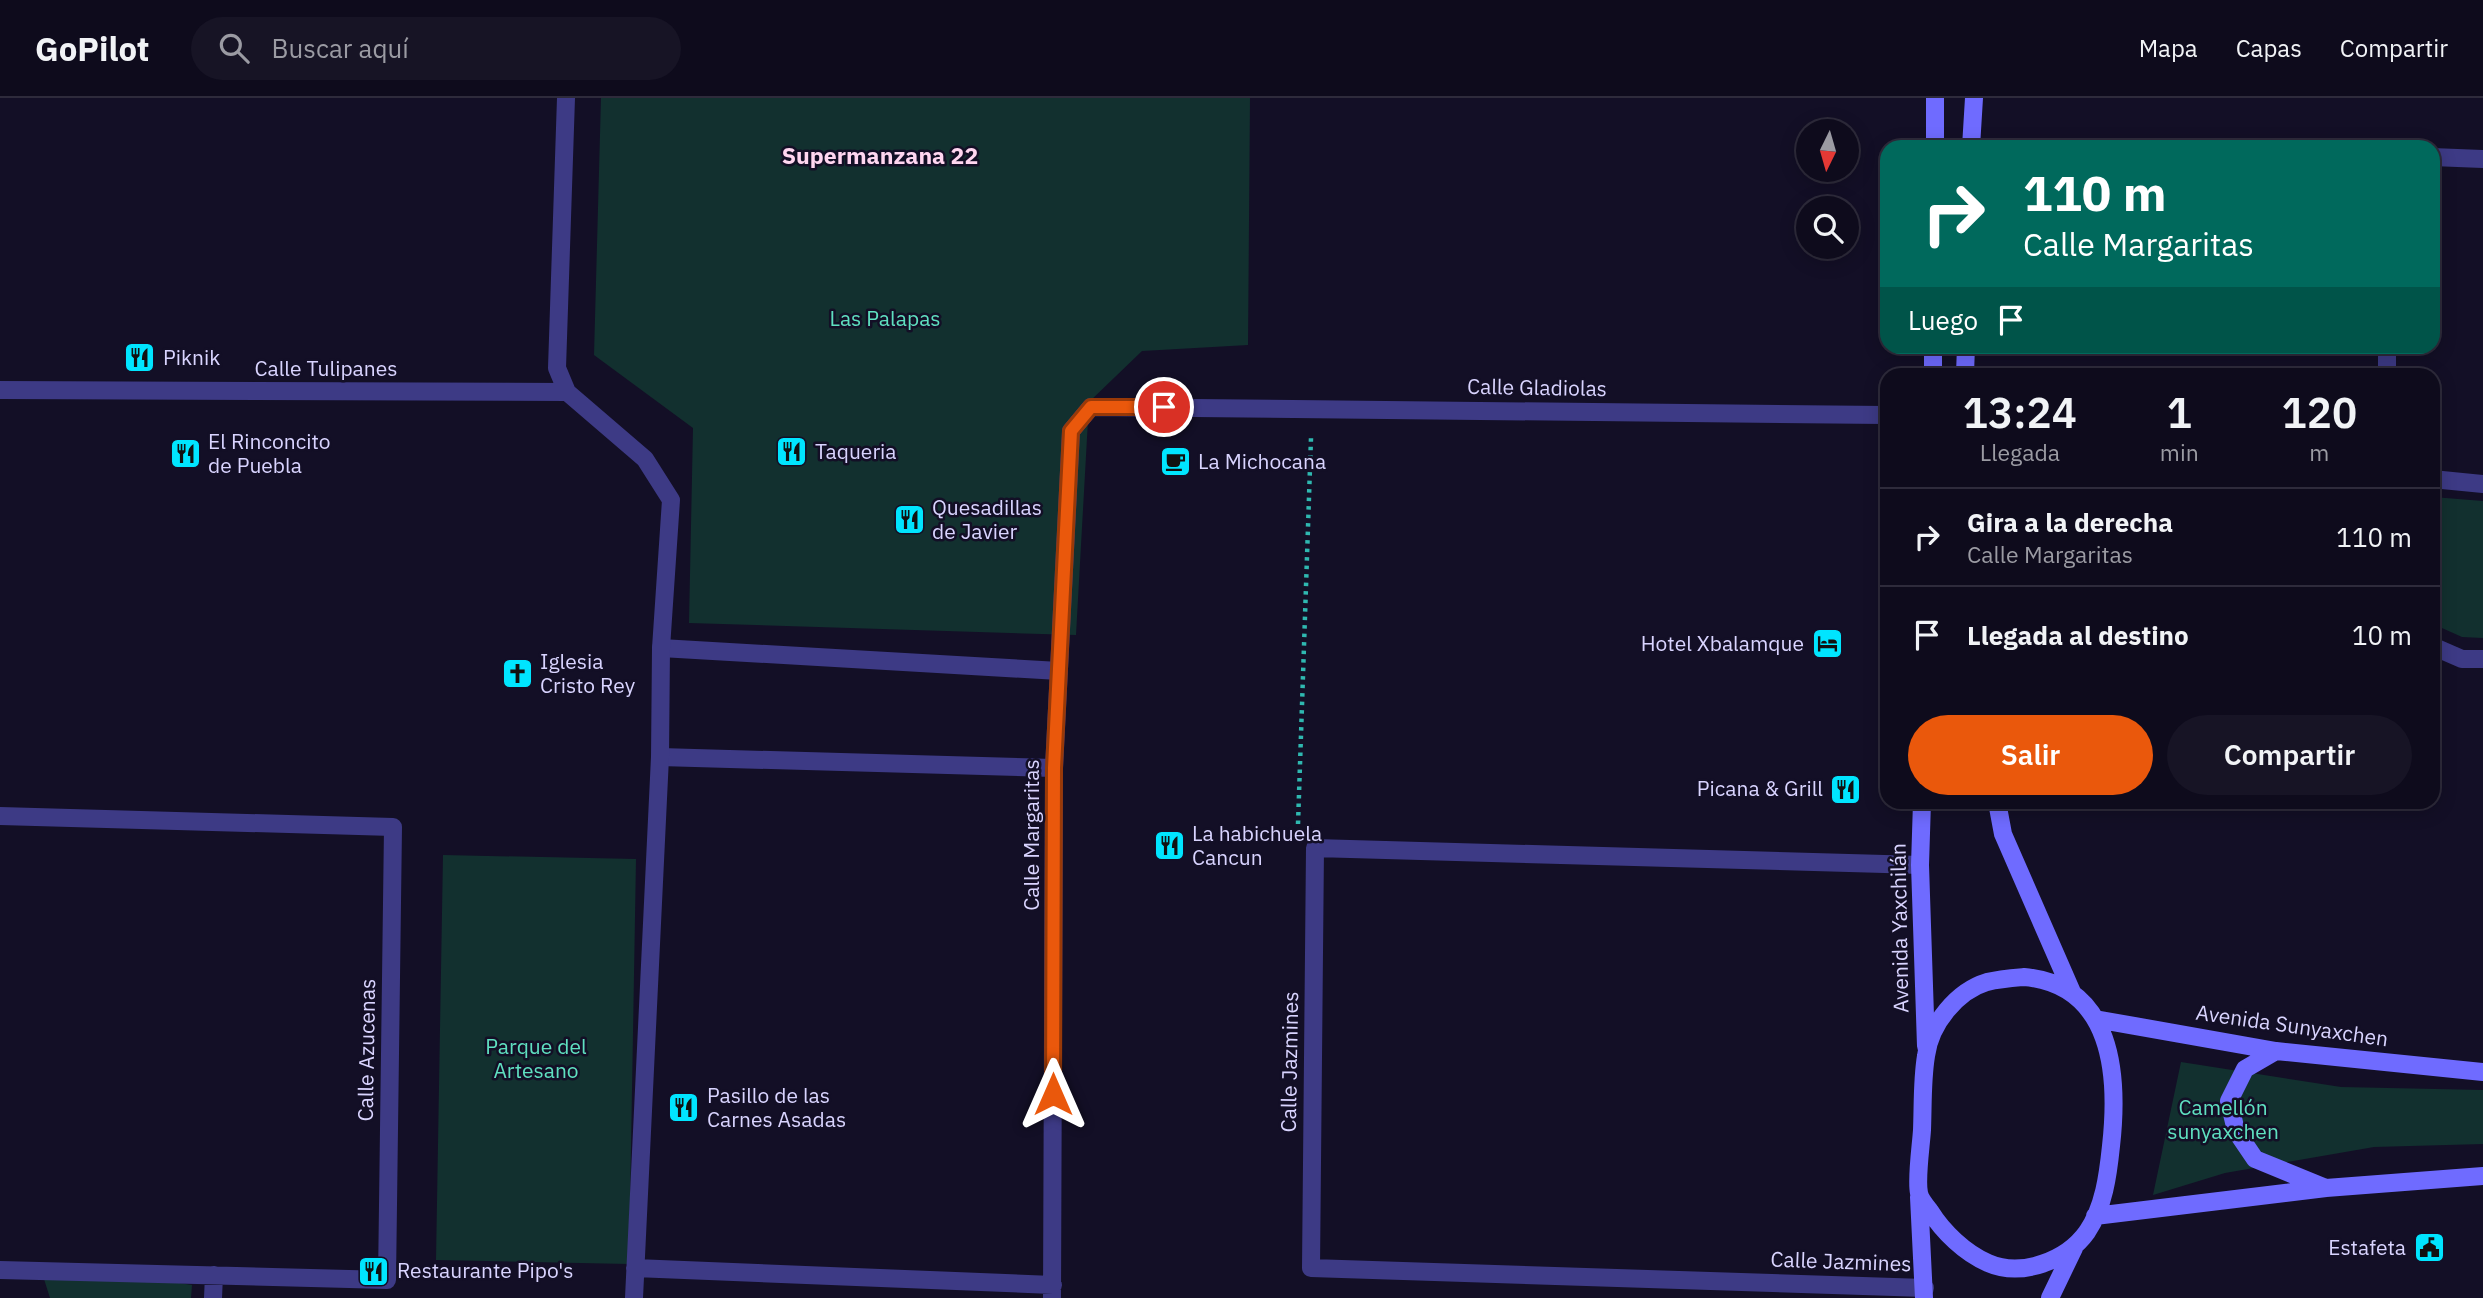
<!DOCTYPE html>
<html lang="es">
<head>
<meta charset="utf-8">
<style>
  body { margin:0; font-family:"IBM Plex Sans",sans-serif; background:#171425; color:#f1f3f6; height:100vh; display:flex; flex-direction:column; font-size:26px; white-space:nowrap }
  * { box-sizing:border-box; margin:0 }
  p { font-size:23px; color:#9b9ba3 }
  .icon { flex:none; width:38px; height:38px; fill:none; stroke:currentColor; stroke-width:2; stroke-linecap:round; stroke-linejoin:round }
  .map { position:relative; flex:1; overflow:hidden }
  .sheet { position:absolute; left:1880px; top:270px; width:560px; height:441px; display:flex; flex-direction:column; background:#0e0b1c; border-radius:21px; box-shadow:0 4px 18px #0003,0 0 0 2px #2e2b3b }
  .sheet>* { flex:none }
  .hud { position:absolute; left:1880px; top:42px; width:560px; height:214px; border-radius:21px; box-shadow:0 4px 18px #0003,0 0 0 2px #2e2b3b; background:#00695c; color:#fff; overflow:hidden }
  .needle { width:46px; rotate:185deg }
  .buttons { position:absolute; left:1796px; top:21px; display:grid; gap:14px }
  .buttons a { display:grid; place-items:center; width:63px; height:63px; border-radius:50%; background:#0e0b1c; box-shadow:0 4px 18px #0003,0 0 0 2px #2e2b3b; font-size:35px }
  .pin { position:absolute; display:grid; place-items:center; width:60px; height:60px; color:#fff; margin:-30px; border:4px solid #fff; border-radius:50%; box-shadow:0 2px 7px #0007 }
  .me { position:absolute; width:77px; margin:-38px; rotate:0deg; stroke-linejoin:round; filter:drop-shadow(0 0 5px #0008) }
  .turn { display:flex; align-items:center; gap:24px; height:147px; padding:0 28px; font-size:32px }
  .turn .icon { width:91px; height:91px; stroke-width:2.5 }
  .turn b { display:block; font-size:49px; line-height:60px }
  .then { display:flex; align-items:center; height:66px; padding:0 28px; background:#0003; gap:14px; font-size:26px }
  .eta { display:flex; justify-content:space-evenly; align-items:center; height:119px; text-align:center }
  .eta b { font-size:42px; font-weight:600; line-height:49px }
  .primary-button { display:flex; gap:14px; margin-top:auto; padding:14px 28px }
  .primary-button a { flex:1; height:80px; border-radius:42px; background:#ea580c; color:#fff; font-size:28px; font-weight:600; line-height:80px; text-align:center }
  .primary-button a+a { background:#171425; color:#f1f3f6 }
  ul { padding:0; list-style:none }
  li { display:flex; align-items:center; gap:21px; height:98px; padding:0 28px; border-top:2px solid #2e2b3b }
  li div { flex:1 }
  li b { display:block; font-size:26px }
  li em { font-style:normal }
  header { display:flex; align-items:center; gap:42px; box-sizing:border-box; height:98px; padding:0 35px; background:#0e0b1c; border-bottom:2px solid #2e2b3b }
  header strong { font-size:33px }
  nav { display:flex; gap:38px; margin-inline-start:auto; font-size:24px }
  .search { width:490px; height:63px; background:#171425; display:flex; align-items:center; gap:18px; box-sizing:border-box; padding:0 24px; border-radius:38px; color:#9b9ba3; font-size:26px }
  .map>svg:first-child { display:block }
</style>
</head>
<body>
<header>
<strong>GoPilot</strong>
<div class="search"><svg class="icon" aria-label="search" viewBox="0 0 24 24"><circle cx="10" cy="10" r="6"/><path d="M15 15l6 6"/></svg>Buscar aquí</div>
<nav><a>Mapa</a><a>Capas</a><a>Compartir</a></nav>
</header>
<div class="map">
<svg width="2483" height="1200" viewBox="0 0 2483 1200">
  <rect width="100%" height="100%" fill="#130f26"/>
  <path fill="#12302f" d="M601,0H1250L1248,247L1142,253L1089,304L1076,537L689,525L693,330L594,257Z
    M2433,399L2483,403V540L2462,539L2433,526Z
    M443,757L636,761L629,1166L436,1162Z
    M2181,964L2341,989L2483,992V1046L2374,1049L2225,1075L2153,1097Z
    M44,1181H153L192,1187L191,1200H50Z"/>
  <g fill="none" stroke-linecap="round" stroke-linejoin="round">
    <path stroke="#2fb8b0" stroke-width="4.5" stroke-dasharray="3.5 5" stroke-linecap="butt" d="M1298,726L1311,340"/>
    <path stroke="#3d3a85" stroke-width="18" d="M661,550L1059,573
      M660,659L1054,670"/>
    <path stroke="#3d3a85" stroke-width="18" d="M566,0L557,270L567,294L645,361L671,402L661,550L660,659L634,1200
      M2432,59L2483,61
      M2387,276V248
      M0,292L567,294
      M2432,381L2483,386
      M2432,548L2462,561H2483
      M0,718L393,729L387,1182L0,1172
      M1920,767L1315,750L1311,1170L1925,1190
      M635,1170L1053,1187
      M213,1200L214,1177
      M1052,1200L1054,670L1071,333L1091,309L1886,317"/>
    <path stroke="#6f6bff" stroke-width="18" d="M1935,49V0
      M1971,49L1974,0
      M1933,276V248
      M1965,276L1966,248
      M1922,704L1920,767L1926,948
      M1997,704L2003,736L2072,894
      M2024,879C2113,887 2119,977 2111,1048C2108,1077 2104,1109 2087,1134C2067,1162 2022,1180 1988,1165C1965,1155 1943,1134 1930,1113C1926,1108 1920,1101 1919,1095C1916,1081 1921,1048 1922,1032C1923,1007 1922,982 1926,958C1930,926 1957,893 1987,884C1999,881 2012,880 2024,879Z
      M2095,921L2276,953L2483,974
      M2276,953L2245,971L2229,1003L2236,1033L2255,1061L2326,1090
      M1919,1099L1924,1200
      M2095,1118L2326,1090L2483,1078
      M2050,1200L2074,1150"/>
  </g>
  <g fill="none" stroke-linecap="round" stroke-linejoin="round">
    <defs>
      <path id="route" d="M1053,996L1054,670L1071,333L1091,309H1164"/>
    </defs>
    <use href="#route" stroke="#983908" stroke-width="18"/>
    <use href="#route" stroke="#ea580c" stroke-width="12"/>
  </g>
  <defs>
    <symbol id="restaurant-square" viewBox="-11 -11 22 22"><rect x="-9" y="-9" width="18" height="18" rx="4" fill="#00e5ff" stroke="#130f26"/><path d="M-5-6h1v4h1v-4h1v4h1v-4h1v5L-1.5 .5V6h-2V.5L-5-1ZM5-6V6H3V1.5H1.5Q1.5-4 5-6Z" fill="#111"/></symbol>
    <symbol id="cafe-square" viewBox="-11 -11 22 22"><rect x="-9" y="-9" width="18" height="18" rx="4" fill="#00e5ff" stroke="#130f26"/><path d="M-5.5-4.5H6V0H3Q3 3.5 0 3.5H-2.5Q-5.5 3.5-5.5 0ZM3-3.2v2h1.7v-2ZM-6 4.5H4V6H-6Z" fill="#111"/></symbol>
    <symbol id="hotel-square" viewBox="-11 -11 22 22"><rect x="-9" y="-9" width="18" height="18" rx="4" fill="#00e5ff" stroke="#130f26"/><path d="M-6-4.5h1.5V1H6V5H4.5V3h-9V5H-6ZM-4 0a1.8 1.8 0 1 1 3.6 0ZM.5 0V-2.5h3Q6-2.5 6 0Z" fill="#111"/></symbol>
    <symbol id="church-square" viewBox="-11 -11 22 22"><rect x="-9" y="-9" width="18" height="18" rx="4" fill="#00e5ff" stroke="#130f26"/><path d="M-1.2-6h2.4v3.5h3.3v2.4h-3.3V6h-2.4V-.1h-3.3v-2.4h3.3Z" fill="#111"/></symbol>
    <symbol id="civic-square" viewBox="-11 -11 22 22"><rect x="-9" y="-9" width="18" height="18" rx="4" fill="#00e5ff" stroke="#130f26"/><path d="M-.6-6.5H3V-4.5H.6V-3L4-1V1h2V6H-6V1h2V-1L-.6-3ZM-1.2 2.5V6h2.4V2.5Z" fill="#111"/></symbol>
  </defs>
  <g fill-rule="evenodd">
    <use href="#restaurant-square" x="122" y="242" width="35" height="35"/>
    <use href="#restaurant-square" x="774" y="336" width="35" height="35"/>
    <use href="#restaurant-square" x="168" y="338" width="35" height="35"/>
    <use href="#cafe-square" x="1158" y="346" width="35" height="35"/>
    <use href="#restaurant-square" x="892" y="404" width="35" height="35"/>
    <use href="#hotel-square" x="1810" y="528" width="35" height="35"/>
    <use href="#church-square" x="500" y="558" width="35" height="35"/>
    <use href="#restaurant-square" x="1828" y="674" width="35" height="35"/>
    <use href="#restaurant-square" x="1152" y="730" width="35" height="35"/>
    <use href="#restaurant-square" x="666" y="992" width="35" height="35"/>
    <use href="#civic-square" x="2412" y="1132" width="35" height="35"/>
    <use href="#restaurant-square" x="356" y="1156" width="35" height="35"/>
  </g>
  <g text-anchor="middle" stroke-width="5" stroke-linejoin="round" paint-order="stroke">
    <g font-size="21" fill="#5fe0c0" stroke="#130f26">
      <text x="885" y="228">Las Palapas</text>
      <text x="536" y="956">Parque del<tspan x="536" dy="24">Artesano</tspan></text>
      <text x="2223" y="1017">Camellón<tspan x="2223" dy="24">sunyaxchen</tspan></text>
    </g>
    <g font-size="21" fill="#d9d4ff" stroke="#130f26" text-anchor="start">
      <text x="163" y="267">Piknik</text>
      <text x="208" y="351">El Rinconcito<tspan x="208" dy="24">de Puebla</tspan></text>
      <text x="815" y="361">Taqueria</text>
      <text x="1198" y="371">La Michocana</text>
      <text x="932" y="417">Quesadillas<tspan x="932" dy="24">de Javier</tspan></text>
      <text x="1804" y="553" text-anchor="end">Hotel Xbalamque</text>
      <text x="540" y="571">Iglesia<tspan x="540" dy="24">Cristo Rey</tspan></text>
      <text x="1823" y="698" text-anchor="end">Picana &amp; Grill</text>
      <text x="1192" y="743">La habichuela<tspan x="1192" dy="24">Cancun</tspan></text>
      <text x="707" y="1005">Pasillo de las<tspan x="707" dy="24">Carnes Asadas</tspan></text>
      <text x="2406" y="1157" text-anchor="end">Estafeta</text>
      <text x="397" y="1180">Restaurante Pipo's</text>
    </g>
    <g font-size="21" fill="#d9d4ff" stroke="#130f26">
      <text x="326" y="278">Calle Tulipanes</text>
      <text transform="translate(1537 290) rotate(1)" y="7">Calle Gladiolas</text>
      <text transform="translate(1032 737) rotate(-90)" y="7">Calle Margaritas</text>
      <text transform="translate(1900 830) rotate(-91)" y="7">Avenida Yaxchilán</text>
      <text transform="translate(2292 928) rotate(8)" y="7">Avenida Sunyaxchen</text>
      <text transform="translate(367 952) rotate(-89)" y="7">Calle Azucenas</text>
      <text transform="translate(1290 964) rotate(-89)" y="7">Calle Jazmines</text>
      <text transform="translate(1841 1164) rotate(2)" y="7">Calle Jazmines</text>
    </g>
    <g font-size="23" font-weight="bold" fill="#ffd6f0" stroke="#130f26">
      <text x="880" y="66">Supermanzana 22</text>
    </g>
  </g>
</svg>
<div class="buttons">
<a><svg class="needle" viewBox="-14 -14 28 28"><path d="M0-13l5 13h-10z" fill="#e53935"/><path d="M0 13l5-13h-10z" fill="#9b9ba3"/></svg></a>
<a><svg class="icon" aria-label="search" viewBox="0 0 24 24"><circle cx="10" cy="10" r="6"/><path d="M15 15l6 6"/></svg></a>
</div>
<div class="pin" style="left:1164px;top:309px;background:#d93025"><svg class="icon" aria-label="arrive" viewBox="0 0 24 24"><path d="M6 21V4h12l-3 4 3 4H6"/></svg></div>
<svg class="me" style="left:1053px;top:996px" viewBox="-20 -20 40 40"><path d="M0-17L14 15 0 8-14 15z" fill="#ea580c" stroke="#fff" stroke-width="4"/></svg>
<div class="hud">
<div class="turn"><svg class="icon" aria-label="right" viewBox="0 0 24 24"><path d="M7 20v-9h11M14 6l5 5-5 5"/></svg><div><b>110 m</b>Calle Margaritas</div></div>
<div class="then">Luego<svg class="icon" aria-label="arrive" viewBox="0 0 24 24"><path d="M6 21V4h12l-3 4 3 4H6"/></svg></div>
</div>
<section class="sheet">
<div class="eta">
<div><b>13:24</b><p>Llegada</p></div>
<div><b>1</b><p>min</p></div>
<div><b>120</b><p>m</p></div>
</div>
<ul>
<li><svg class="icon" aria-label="right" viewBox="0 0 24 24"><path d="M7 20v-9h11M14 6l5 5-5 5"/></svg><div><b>Gira a la derecha</b><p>Calle Margaritas</p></div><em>110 m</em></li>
<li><svg class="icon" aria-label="arrive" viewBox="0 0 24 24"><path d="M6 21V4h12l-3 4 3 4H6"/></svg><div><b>Llegada al destino</b></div><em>10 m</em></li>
</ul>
<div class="primary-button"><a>Salir</a><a>Compartir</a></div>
</section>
</div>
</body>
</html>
